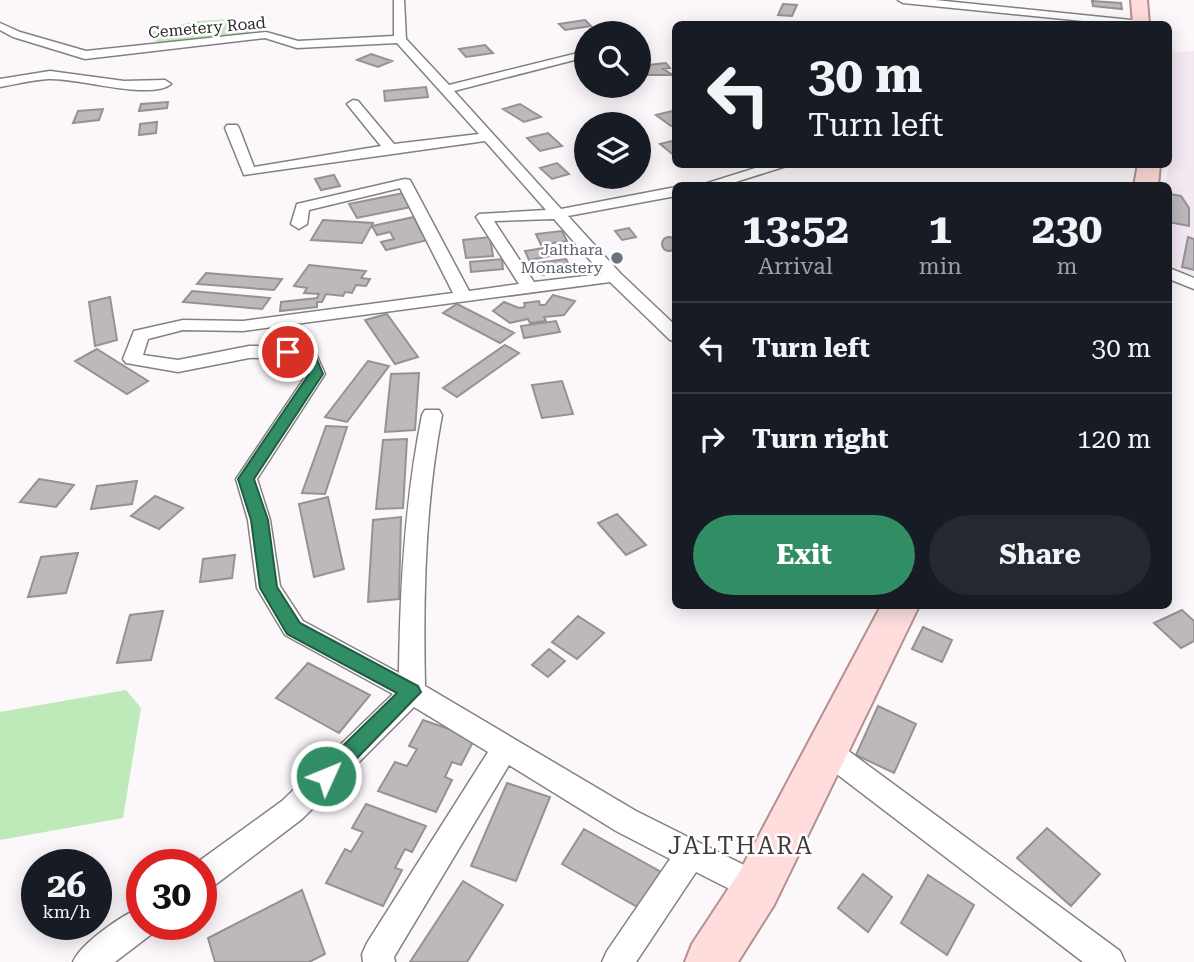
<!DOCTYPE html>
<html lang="en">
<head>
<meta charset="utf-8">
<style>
  body { margin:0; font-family:"Roboto Serif",serif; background:#242831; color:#f1f3f6; height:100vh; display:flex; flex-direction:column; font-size:26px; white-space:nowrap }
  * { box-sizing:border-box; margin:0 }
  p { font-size:23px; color:#9ea1a6 }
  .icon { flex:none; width:38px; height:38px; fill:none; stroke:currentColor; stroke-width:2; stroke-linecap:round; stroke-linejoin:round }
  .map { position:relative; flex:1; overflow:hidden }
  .drawer { position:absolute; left:672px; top:182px; width:500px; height:427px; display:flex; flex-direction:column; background:#171b24; border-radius:10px; box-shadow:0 4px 18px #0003 }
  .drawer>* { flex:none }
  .hud { position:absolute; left:672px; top:21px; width:500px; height:147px; border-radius:10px; box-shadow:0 4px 18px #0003; background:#171b24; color:#f1f3f6; overflow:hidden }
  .buttons { position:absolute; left:574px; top:21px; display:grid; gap:14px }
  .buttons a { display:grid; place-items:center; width:77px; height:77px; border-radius:50%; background:#171b24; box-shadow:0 4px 18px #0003; font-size:35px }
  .speed { position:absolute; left:21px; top:849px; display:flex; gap:14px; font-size:35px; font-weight:700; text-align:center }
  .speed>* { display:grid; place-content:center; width:91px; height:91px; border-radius:50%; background:#171b24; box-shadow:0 4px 18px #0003; line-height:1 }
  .speed small { font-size:18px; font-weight:400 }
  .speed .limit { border:10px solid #d22; background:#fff; color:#111 }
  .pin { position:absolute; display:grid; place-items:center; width:60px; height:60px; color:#fff; margin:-30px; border:4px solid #fff; border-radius:50%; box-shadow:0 2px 7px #0007 }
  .me { position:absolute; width:77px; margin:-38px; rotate:46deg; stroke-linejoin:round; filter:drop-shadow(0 0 5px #0008) }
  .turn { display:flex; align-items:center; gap:24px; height:147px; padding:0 21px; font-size:32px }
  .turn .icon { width:91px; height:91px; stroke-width:2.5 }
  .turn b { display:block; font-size:49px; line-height:60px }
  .eta { display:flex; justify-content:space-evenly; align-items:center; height:119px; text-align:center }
  .eta b { font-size:42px; font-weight:700; line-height:49px }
  .button { display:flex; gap:14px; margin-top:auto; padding:14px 21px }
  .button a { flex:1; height:80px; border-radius:42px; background:#318d64; color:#fff; font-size:28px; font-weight:700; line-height:80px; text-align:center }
  .button a+a { background:#242831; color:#f1f3f6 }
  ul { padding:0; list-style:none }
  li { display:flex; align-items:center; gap:21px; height:91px; padding:0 21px; border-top:2px solid #363941 }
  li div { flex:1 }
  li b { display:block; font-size:26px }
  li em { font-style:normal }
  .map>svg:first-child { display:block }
</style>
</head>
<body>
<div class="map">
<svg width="1194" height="962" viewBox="0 0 1194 962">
  <rect width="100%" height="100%" fill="#fcf7fb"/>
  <path fill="#f3e9f3" d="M1194,51V280L1169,269V186H1165L1169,164V52Z"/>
  <path fill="#bee9b8" d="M234,19L259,33L160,45L147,33L197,21Z
    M126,690L141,708L123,818L0,840V712Z"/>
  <path fill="#bcb8bc" stroke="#959195" stroke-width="2" d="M1092,1L1121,3L1122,9L1093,6Z
    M783,4L797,5L792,16L778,15Z
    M585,20L591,26L565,30L559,24Z
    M485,45L493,53L466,57L459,49Z
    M371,54L392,61L378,67L357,60Z
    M666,63L670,68L663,69L673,75H639V66Z
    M426,87L428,97L385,101L384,91Z
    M168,102L167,108L139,111L141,104Z
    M520,104L541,117L524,122L503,109Z
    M103,109L99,120L73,123L78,111Z
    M672,111L676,114V125L671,126L656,115Z
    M157,122L156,133L139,135L140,124Z
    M548,133L562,146L540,151L527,138Z
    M676,140V157L660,144Z
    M557,163L569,174L552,179L540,168Z
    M334,175L340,186L321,190L315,179Z
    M403,193L411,207L357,218L349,204Z
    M1170,194L1181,196L1189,208V226L1169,222Z
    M414,217L422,233L426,232L432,239L386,250L381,242L394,239L390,232L377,235L372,226Z
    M323,220L373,223L362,243L311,240Z
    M629,228L636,237L622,240L615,231Z
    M562,231L567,241L541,245L536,234Z
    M490,237L493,256L466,258L463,240Z
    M1188,237L1194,239V270L1182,267Z
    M662 244a7 7 0 1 1 14 0a7 7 0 1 1-14 0Z
    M555,246L560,254L529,260L525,251Z
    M502,259L503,269L471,272L470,262Z
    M566,259L572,270L542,275L537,263Z
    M309,265L366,271L361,278L370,279L366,286L356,285L352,293L345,292L343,296L326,294L322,302H317V307L280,311L281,302L317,298L319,294L304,293L307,288L294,286Z
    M206,273L282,279L274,290L197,284Z
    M192,291L270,298L262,309L183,302Z
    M553,295L575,301L564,315L544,317L546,321L530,323L528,319L510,323L493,311L504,302L519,308L525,307L524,303L539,301L540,305H545Z
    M110,297L117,340L95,346L89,302Z
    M457,304L514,333L500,343L443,313Z
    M387,314L418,357L395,364L365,320Z
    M556,321L560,332L524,338L521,326Z
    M505,345L519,353L457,397L443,388Z
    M97,349L148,381L127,394L75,361Z
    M368,361L389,366L347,422L325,417Z
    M419,373L415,430L385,432L391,374Z
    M562,381L573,414L542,418L532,385Z
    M326,426L347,427L325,494L302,493Z
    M407,439L403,508L376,509L383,440Z
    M39,479L74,485L56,507L20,502Z
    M137,481L132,504L91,509L97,486Z
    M155,496L183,508L159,529L131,516Z
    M328,497L344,569L314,577L299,504Z
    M617,514L646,545L626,555L598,523Z
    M401,517L399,599L368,602L373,520Z
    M78,553L66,593L28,597L41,557Z
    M235,555L232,578L200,582L203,559Z
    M1182,610L1194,621V641L1181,648L1154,623Z
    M163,611L151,660L117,663L130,615Z
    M578,616L604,633L577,659L552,642Z
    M923,627L952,640L942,662L912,649Z
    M549,649L565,661L548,677L532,665Z
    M308,663L370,695L339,733L276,698Z
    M878,706L916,724L894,773L856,755Z
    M423,720L475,738L461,765L452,762L445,777L452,780L436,812L378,791L395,762L407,766L417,749L409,746Z
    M507,783L550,797L516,881L471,866Z
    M366,804L426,826L412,852L405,849L395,868L402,870L383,906L326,883L345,849L351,852L363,832L352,828Z
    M1047,828L1100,874L1071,906L1017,858Z
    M584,829L661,872L641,909L562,864Z
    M863,874L892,897L868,932L838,908Z
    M928,875L974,905L947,955L901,923Z
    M463,881L503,905L467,962H410Z
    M302,890L325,954L309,962H215L208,938Z"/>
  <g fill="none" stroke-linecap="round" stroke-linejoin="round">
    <defs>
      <path id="street" d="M394,0H404L406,39L449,85L586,51V57L454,91L561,209L676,187V196L568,216L620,273L676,326V341L670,340L610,282L243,331L183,330L148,339L143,355L178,360L249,346L313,347L325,374L257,479L270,520L280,586L303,621L399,673C400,586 405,500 422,415L425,410H439L442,415C425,505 423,595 425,686L636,811L768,877L772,888L768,899L757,903L696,872L636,962H602L607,951L670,859L616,831L509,765L394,957L395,962H363L362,954L367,943L488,752L414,707L302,819L211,888L201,893V864H195L282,801L393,694L285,635L257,588L248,520L236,479L307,374L300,357L249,358L178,372L126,363L123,359L134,331L183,320L243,321L453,293L400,188L309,210L307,224L299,229L291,224L297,204L405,179L410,180L469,291L519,284L476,217L479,214L546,210L485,141L244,175L225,128L227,125H237L239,128L254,167L381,146L347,104L353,100L358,101L394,144L479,134L397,43L297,48L265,38L85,59L13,37L0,30V23L20,32L86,51L266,32L298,41L394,36ZM554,219L602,274L534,282L494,221Z
        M898,0H935L1141,21L1147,24H1113L903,3Z
        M50,71L124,81L165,80L171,84C151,101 76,77 48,79C32,80 16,84 0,87V79Z
        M768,164H793L723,186H698Z
        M1169,268L1194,278V289L1169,279Z
        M826,738L835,741L1120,951L1125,962H1083L817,759L813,750L817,741Z
        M142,907V924H156L153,933L115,962H73C81,943 122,915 142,907Z"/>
      <path id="primary" d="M1131,0H1147L1149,24H1133Z
        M1138,164H1160L1158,186H1134Z
        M881,606H919L774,905L738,962H685L692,944L740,871Z"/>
    </defs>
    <use href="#street" stroke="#838083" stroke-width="3"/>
    <use href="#primary" stroke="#b4908f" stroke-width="4"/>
    <use href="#street" fill="#fff" fill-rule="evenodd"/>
    <use href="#primary" fill="#fedddc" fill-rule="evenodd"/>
  </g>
  <path fill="#318d64" stroke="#205c41" stroke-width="2" d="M288,347L312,348L323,374L254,479L268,520L277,587L300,623L418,686L421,692L333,783L326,785L319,783L316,776L319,769L397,693L287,634L260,588L251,520L238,479L309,374L302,356L283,355L281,352Z"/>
  <circle fill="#6b7280" stroke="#fff" stroke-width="2.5" cx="617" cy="258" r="7"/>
  <g text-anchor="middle" stroke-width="5" stroke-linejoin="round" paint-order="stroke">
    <g font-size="16" fill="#2c2b2c" stroke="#fff">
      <text transform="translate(207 27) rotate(-5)" y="6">Cemetery Road</text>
    </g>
    <g font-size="16" fill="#5b616d" stroke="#fff" text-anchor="end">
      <text x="603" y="255">Jalthara<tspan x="603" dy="18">Monastery</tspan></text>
    </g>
    <g font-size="24" letter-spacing="2" fill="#403c3f" stroke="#fff">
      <text x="741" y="854">JALTHARA</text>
    </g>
  </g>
</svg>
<div class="buttons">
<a><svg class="icon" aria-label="search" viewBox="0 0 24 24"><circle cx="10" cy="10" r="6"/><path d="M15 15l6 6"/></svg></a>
<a><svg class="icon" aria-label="layers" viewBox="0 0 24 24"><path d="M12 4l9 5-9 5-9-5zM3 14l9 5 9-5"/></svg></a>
</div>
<div class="speed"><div>26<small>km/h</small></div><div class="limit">30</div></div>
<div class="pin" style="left:288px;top:352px;background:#d93025"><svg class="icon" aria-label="arrive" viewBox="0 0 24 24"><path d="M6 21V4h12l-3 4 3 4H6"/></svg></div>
<svg class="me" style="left:326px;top:776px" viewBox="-20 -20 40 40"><circle r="17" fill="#318d64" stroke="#fff" stroke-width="3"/><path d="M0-11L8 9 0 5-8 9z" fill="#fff"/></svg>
<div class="hud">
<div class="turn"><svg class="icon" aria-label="left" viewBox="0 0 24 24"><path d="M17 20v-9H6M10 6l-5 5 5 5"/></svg><div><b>30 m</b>Turn left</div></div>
</div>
<section class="drawer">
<div class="eta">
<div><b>13:52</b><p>Arrival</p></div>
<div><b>1</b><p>min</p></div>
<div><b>230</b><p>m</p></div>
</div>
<ul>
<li><svg class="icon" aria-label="left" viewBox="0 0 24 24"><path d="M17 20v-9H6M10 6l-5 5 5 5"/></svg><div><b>Turn left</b></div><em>30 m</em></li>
<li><svg class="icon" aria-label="right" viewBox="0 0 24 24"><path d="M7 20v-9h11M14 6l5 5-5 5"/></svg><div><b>Turn right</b></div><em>120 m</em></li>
</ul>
<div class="button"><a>Exit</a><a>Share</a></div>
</section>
</div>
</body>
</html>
